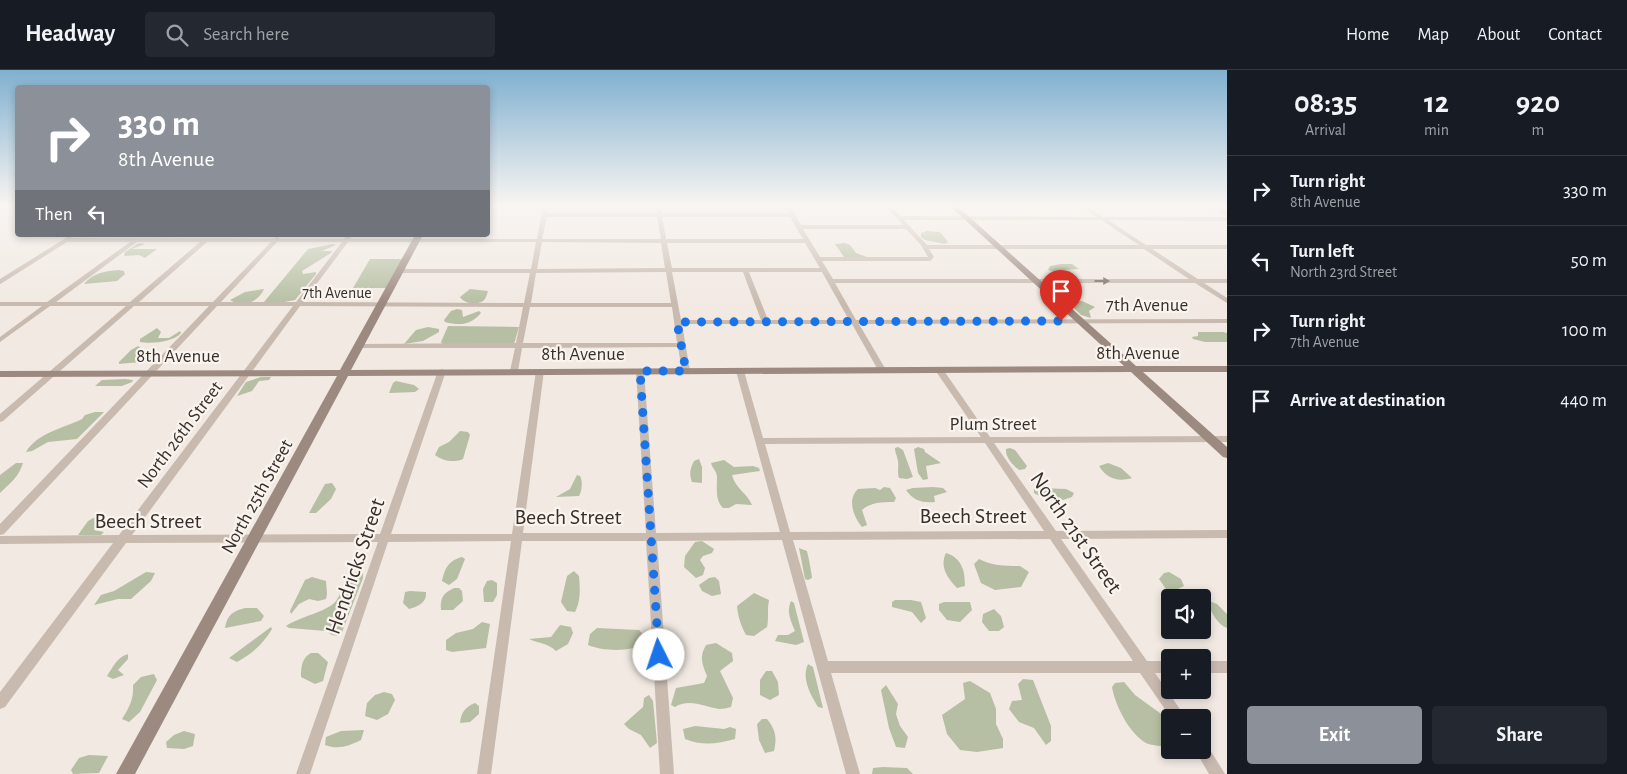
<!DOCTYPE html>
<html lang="en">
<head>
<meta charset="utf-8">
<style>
  body { margin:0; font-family:"Alegreya Sans",sans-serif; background:#242831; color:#f1f3f6; height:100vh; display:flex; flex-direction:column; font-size:19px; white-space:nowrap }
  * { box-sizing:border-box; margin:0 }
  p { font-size:16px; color:#9ea1a6 }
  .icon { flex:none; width:28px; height:28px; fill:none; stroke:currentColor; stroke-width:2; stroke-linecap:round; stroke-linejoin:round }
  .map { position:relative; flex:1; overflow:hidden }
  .sheet { display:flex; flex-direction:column; background:#171b24; width:400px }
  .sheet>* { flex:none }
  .hud { position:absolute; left:15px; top:15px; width:475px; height:152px; border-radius:5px; box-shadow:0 2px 8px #0003; background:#8c9099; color:#fff; overflow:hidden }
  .fabs { position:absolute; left:1161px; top:519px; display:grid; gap:10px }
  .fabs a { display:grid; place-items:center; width:50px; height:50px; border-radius:5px; background:#171b24; box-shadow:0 2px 8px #0003; font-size:25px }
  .pin { position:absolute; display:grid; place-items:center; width:42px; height:42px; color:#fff; margin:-51px -21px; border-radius:50% 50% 50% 0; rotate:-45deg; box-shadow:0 0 5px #0007 }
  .pin .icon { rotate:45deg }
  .me { position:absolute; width:55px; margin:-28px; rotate:356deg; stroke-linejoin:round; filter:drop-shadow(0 0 4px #0008) }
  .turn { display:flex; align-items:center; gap:18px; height:105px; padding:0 20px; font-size:22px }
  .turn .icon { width:65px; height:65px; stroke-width:2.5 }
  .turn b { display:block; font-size:35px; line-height:42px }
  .then { display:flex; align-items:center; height:48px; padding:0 20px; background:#0003; gap:10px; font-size:19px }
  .eta { display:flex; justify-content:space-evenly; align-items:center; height:85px; text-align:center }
  .eta b { font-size:30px; font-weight:600; line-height:35px }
  .action { display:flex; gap:10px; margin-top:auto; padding:10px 20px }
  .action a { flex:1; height:58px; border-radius:5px; background:#8c9099; color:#fff; font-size:20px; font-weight:600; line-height:58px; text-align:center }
  .action a+a { background:#242831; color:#f1f3f6 }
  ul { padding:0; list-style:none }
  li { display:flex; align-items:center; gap:15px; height:70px; padding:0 20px; border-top:1px solid #363941 }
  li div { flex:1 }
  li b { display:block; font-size:19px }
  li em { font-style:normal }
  header { display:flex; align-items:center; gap:30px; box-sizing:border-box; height:70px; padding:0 25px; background:#171b24; border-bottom:1px solid #363941 }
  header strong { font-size:24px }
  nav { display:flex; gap:28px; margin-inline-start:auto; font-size:18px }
  .search { width:350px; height:45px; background:#242831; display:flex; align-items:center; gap:12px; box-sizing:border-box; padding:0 18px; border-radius:5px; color:#9ea1a6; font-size:19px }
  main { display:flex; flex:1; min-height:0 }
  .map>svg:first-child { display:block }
</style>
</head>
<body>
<header>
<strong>Headway</strong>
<div class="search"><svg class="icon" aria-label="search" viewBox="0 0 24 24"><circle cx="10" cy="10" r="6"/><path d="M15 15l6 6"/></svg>Search here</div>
<nav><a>Home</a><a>Map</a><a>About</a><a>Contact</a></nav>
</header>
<main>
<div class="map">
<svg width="1227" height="704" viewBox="0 0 1227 704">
  <rect width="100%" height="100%" fill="#f1e9e2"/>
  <path fill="#b6bfa3" d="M927,161L940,162L948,172L945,174L925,170L921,167V163Z
    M139,173L145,174L132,179H157L145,188L139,185L124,186L125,182Z
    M845,173L850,175L856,183L867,187H844L835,174Z
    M333,174L336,175L322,181H332L331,183L302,201L303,204L316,202V204L295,230L284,232H264L308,179Z
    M370,189H404L388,218H353Z
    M1061,194H1072L1079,199L1062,200L1059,203L1066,206L1067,208L1056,205L1059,203L1048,200L1050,196Z
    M119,200L124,201L125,204L117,211L84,214C93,203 105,201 119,200Z
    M264,219C259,232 242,238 230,230L245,222Z
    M470,219L488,221C488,221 486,228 485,229C480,236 464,234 460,227Z
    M1082,231L1095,237L1089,241L1091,248L1081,245L1068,232Z
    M457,239L462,240L463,247L479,241L481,243C471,255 460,256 445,252L444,250L451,241Z
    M448,256L519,257L514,274L443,275L441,272Z
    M428,257L439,259V262L423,271L404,274L416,260Z
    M157,258L161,262L158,268H169L180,261L181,263C174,272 151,274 140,272V269Z
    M1198,262H1223L1227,263V272H1205L1193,269L1192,267L1198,266Z
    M138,276L147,282L159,283C155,294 131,292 119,294V292L131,280Z
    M261,307H271L269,310L259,311L252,321L237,326L246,312Z
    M125,309L133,310L132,312L122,316H95L102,310Z
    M396,311L414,315L419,319L415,322L389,323L393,313Z
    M95,342H104L77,369L48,372L32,381L26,382C37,363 64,358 82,349L85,345Z
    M460,361L468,362L470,365L463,389C455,393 442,391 435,385L439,377L449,372Z
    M898,377L903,380L913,407L907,409L899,408C897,402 899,397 898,391C897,385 895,383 895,378Z
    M918,377L924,379L925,382L941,393L926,396L928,409L923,410L918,403L914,379Z
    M1010,378L1015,380L1027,396L1025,399L1019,400C1013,395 1005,387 1006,379Z
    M699,389L702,397V413L692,412C689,404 690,399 694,391Z
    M724,390L734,397L753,396L759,398L760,401L732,405C735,418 747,423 752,435L736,434L729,438H723C715,430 717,418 717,407C717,401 712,398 711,393Z
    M16,393H23C18,408 11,412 0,423V405Z
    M1108,393L1121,398L1132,408C1118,412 1107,409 1099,396Z
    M577,405L580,406C583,411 582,421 579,426L556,427L570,419Z
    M332,413L336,419L331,429L316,443H309L325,414Z
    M884,417L890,418L896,428L894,432C882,432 871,432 862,440L867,455L862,457C853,446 847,429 858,419L875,418L880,420Z
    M933,417L943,418L947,422L934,426L935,432C922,433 914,431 906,420L913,418Z
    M1039,418L1066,419L1074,423L1072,427L1063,430C1054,427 1040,428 1034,423V419Z
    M99,445L100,448L94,460L104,462L101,465H78L88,451Z
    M702,471L714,479L712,483L703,486L700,490L705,498L703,505L696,508L684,497L685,486L695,472Z
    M799,478L807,481C808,485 812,504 812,508L808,510L805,509Z
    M946,483C962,488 965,501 965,516L957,518C948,509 939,497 946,483Z
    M462,487L465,489L457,509L449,515L442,511C445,498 448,491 462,487Z
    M979,489C993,496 1005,496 1020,496L1029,502L1021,517L995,520L981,513L974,494Z
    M359,501L363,504V508L342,562L339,566L332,565L326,561L289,558L286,556C299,547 329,541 336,531C345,518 342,508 359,501Z
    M574,501L579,506C580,518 581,531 575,542L567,541L561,532L567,506Z
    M146,502L155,503L151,511L131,529H118L94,535L101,525L114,521Z
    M1169,502L1181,509L1184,516L1176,520L1166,519L1159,509L1164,503Z
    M312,507L326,511L327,524L326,529L318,531L309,529L299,534L291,544L290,541L305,510Z
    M715,507L719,511L721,524L712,526L702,521L699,515L709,508Z
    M492,510L497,513V525L493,532H484L483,519L487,511Z
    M454,518H459L462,521L463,531L453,540H441C440,528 443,523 454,518Z
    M410,521L426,522C427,533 418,536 409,539L403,533L405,522Z
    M754,523L769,530C767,539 769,548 767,557L754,566L746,565C741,556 738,547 737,536Z
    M895,530H911L921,532L926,548L921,553L912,542L892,537V532Z
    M791,531L794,533L804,572L796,575L775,571L778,565H788L795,561C791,551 786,542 791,531Z
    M1209,531L1217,534L1227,544V558C1218,555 1212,543 1208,535Z
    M944,532H970L972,540L960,552L947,550L939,540V534Z
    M245,538H257L264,546L261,551L225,558C227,545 233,541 245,538Z
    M994,539L1001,546L1004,557L999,561H989L982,552L983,544Z
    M482,552L490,554L486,578L452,582L446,580V570L456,563L473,559Z
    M560,555L571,557L573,563L568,574L556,581C546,572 539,574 529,569L551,567Z
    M271,557L272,559C263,574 252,584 237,592L229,588Z
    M597,558L639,560L645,566L648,572C634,582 605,582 588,575L590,564Z
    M716,573L732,583L733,591L720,601L733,628L731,637C727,638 723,639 719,639C705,637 689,628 675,637L671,635L676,618L704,613L707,606C702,594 699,587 706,575Z
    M311,583H318L328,592L323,611L315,614L301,607C301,596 302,588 311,583Z
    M128,584V589L118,600L124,605L113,609L107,606C113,597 117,587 128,584Z
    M808,594L813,597L823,638L818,637C811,625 801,609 808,594Z
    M766,601H772L778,612L779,625L770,630L760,625V610Z
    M154,604L157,610L140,642L129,652L122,649C129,638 134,629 133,615L141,607Z
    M1023,609L1033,610L1051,656V671L1046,675L1034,658L1019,652L1009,639L1012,631L1022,630L1018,614Z
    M970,611L990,623L996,639V654L1003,669V678L977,682L960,680L947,664L942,645L965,629L963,613Z
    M1124,612L1135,625L1164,646L1170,654V677C1163,676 1152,676 1146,673C1129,663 1115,635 1112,617L1115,613Z
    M886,615L898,634L896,644L900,656L908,667L905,678L896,677L889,658L881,620Z
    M384,622L392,624L395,630L388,644L377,650L365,646L367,633L375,625Z
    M649,625L653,631L657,673L650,678L641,665L629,659L624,654L643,637L644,628Z
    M475,633L479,636V644L470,652L460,653C461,643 465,637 475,633Z
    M762,649H767C776,660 777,668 774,681L765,683L759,670L757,654Z
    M695,656L724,659L730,657L736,659L735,669C717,674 702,676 685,669L683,659Z
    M364,660L361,670C349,676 338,680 325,675L326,667L341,661Z
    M184,661L195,664L193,676L184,679L167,678L166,672L174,665Z
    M89,685L108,686L99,703L73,704L71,700L79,688Z
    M883,697L907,698L913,704H872L873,698Z"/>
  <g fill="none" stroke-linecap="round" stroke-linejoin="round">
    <path fill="#c8baaf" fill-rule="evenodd" d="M543,136H549L547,143H657L655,136H661L662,143H789L784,136H790L801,155H903L885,136H891L901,146L1096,147L1080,136H1086L1103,147H1227V151L1108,150L1146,175H1227V179H1152L1198,209H1227V213H1204L1227,228V233L1195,213H835L856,250L1227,249V253L859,254L886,300L882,302L878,300L852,254H682L690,301L689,303H683L682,301L678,277L522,278L518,301L514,303L510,301L515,278H359L355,276L359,274L516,273L523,237L300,236L132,465L380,464L438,301L442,299L446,301L391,464H512L536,301L540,299L544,301L523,463H646L636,301L640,299L644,301L656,463L780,462L736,301L737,299H743L744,301L763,368L981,367L935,300L939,298H942L990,367L1227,366V372L994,373L1056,461L1227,460V468L1061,469L1147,591H1170V603H1155L1186,648H1171L1140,603H831L860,704H846L782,470L657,471L674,704H660L646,471H522L491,704H477L511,471L388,472L310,704H296L378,472L126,473L5,637L0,639V622L113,473L0,474V466L119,465L293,236H217L4,464L0,465V454L209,236H134L3,351L0,352V344L126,236H50L0,272V267L42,236H0V232H47L130,172H67L2,213L0,214V209L69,166L72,168L274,169L277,167L280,169H344L347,165H353L350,169H537ZM547,147H657L661,169H542ZM662,147H790L803,169H666ZM904,150H1101L1139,175H927ZM803,159H906L921,175L928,187H820ZM137,172H200L130,232H56ZM207,172H271L213,232H139ZM277,172H342L296,232H221ZM348,172H536L531,199H400L397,201L400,203H530L524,233L303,232ZM542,172L661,173L665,198L537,199ZM667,173H805L820,198H672ZM929,179H1144L1189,209H833L822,191H930L934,187ZM666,202L671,233H531L536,203ZM672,202H743L761,250H681ZM749,202H822L849,250H768ZM530,237H672L677,273H523ZM985,373L1044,461L790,462L765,374ZM1050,469L1133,591H828L793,470Z
      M1209,136H1216L1227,142V146Z
      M1202,591H1227V603H1202Z
      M1202,673L1207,675L1225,704H1209L1195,680H1202Z"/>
    <path fill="#9c8980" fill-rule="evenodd" d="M950,136H957L1136,296H1227V302H1143L1227,377V388L1223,387L1131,302L348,306L135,704H116L337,306L0,307V301L340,300L415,165H423L351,300L1124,296Z"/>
  </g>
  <defs><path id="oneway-solid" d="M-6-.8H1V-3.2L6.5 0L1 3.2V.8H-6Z" transform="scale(1.25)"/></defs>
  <use fill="#796e67" href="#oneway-solid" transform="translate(1102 211)"/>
  <linearGradient id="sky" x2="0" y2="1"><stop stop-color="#80b0d0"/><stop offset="0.58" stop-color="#f9f5f2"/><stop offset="1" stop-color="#f9f5f2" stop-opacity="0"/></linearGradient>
  <rect width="1227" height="234" fill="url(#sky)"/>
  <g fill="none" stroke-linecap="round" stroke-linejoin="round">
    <path stroke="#1a73e8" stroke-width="9" stroke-dasharray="0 16.2" d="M659,585L640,301H686L677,252L1061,251"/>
  </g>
  <g text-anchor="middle" stroke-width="4.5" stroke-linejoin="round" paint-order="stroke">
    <g font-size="16" fill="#382f2c" stroke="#f9f4ee">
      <text x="337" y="228">7th Avenue</text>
    </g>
    <g font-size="19" fill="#382f2c" stroke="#f9f4ee">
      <text x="1147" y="241">7th Avenue</text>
      <text x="1138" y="289">8th Avenue</text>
      <text x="583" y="290">8th Avenue</text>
      <text x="178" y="292">8th Avenue</text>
      <text x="993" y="360">Plum Street</text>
      <text transform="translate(179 364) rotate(-53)" y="7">North 26th Street</text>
      <text transform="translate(256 426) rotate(-61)" y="7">North 25th Street</text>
    </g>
    <g font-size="22" fill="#382f2c" stroke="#f9f4ee">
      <text x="973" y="453">Beech Street</text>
      <text x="568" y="454">Beech Street</text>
      <text x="148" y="458">Beech Street</text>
      <text transform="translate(1077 462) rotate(55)" y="8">North 21st Street</text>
      <text transform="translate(354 496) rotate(-71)" y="8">Hendricks Street</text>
    </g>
  </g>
</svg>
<div class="fabs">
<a><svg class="icon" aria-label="sound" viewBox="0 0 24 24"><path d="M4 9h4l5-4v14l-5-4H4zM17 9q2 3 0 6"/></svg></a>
<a>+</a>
<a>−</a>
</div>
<div class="pin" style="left:1061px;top:251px;background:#d93025"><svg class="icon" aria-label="arrive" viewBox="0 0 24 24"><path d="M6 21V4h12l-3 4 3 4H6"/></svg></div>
<svg class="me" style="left:659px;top:585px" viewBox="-20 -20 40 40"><circle r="19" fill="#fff"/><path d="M0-13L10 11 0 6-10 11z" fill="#1a73e8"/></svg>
<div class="hud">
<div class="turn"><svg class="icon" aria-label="right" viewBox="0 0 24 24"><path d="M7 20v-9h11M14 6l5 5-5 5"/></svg><div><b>330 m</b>8th Avenue</div></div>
<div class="then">Then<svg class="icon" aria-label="left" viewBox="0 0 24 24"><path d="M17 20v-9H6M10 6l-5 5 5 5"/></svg></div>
</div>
</div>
<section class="sheet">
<div class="eta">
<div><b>08:35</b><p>Arrival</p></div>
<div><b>12</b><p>min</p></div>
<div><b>920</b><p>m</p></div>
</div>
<ul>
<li><svg class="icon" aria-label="right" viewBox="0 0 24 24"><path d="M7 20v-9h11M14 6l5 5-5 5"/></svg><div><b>Turn right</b><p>8th Avenue</p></div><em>330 m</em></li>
<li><svg class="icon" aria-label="left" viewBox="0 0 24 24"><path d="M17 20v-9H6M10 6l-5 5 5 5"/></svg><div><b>Turn left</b><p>North 23rd Street</p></div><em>50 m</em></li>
<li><svg class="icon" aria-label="right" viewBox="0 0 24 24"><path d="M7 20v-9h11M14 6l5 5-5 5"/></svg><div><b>Turn right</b><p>7th Avenue</p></div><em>100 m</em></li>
<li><svg class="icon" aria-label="arrive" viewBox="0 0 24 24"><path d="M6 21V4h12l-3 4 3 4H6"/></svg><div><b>Arrive at destination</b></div><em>440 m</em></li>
</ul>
<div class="action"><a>Exit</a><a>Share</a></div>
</section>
</main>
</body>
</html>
